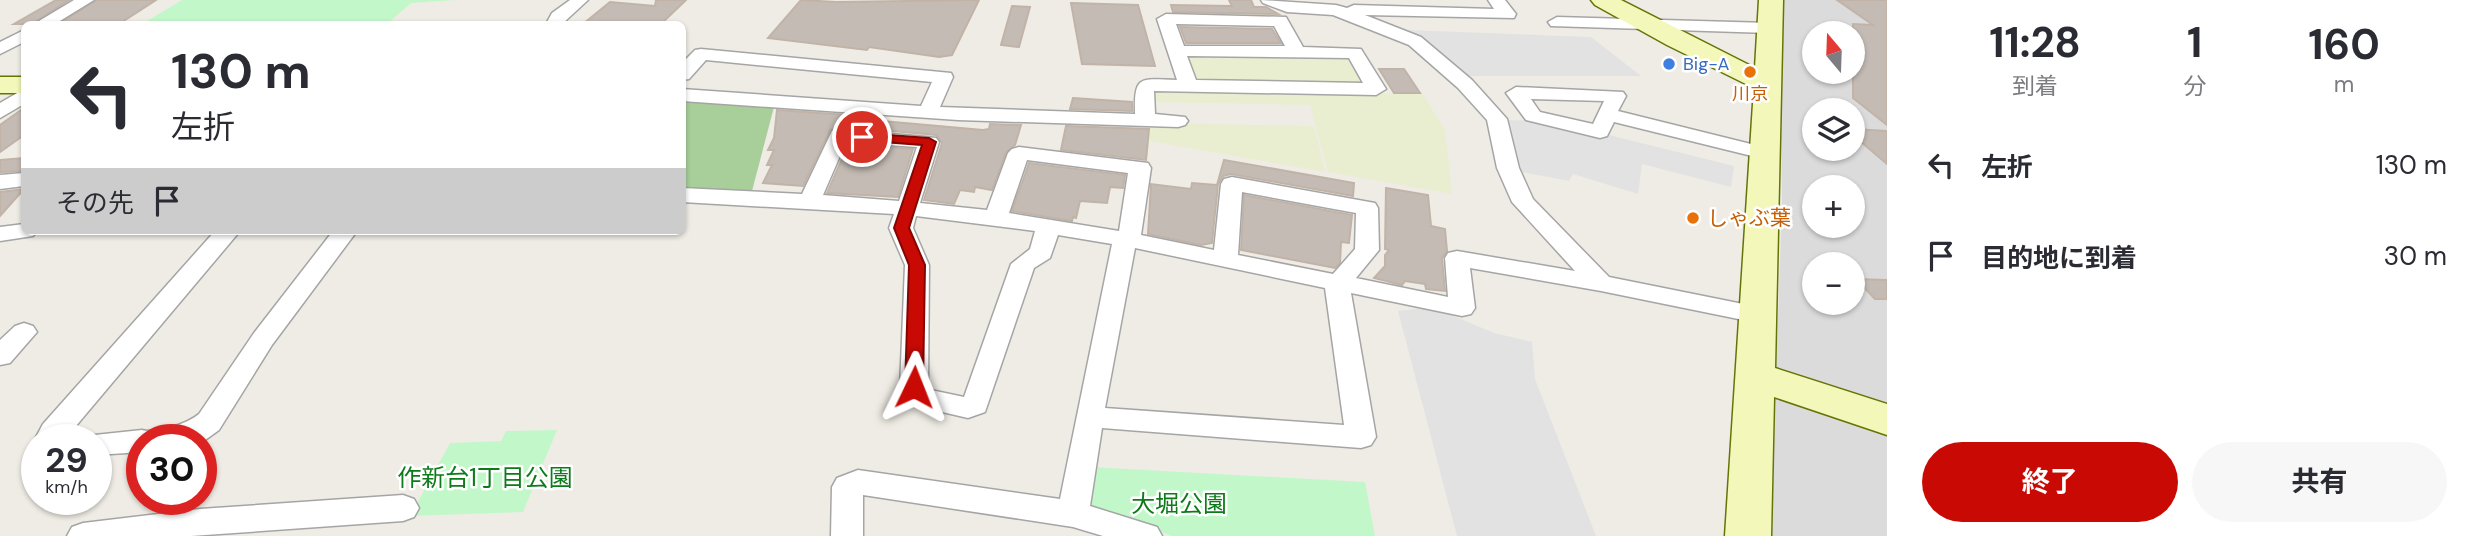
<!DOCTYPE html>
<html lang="ja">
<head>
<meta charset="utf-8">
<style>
  body { margin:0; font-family:"DM Sans","Noto Sans JP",sans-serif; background:#f7f7f7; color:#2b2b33; height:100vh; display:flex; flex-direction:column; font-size:26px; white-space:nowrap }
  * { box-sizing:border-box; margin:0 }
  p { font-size:23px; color:#7c7c81 }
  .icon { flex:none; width:38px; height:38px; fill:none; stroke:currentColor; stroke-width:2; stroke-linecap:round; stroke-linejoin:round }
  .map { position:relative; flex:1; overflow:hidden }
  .drawer { display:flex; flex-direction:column; background:#fff; width:595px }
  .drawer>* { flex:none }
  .banner { position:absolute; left:21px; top:21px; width:665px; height:214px; border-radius:10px; box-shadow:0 2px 5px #0004; background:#fff; color:#2b2b33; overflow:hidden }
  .needle { width:46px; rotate:341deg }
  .fabs { position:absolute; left:1802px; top:21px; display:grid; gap:14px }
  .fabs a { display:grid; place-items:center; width:63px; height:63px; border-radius:50%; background:#fff; box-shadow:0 2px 5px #0004; font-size:35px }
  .speed { position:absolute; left:21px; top:424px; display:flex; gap:14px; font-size:35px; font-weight:700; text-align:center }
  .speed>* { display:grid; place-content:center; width:91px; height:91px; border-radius:50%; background:#fff; box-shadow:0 2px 5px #0004; line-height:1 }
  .speed small { font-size:18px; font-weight:400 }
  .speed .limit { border:10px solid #d22; background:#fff; color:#111 }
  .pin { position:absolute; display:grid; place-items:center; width:60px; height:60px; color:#fff; margin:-30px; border:4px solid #fff; border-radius:50%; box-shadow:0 2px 7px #0007 }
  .me { position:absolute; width:77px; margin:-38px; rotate:2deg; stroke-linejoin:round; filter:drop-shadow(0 0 5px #0008) }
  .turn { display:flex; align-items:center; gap:24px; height:147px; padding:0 35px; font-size:32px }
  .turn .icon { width:91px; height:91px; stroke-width:2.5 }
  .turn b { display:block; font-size:49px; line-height:60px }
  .then { display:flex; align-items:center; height:66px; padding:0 35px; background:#0003; gap:14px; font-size:26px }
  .eta { display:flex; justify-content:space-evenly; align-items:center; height:119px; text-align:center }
  .eta b { font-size:42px; font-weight:700; line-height:49px }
  .primary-button { display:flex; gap:14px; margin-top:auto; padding:14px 35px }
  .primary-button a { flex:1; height:80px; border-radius:42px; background:#c90a04; color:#fff; font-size:28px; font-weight:700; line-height:80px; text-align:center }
  .primary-button a+a { background:#f7f7f7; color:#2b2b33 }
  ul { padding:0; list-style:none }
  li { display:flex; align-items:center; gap:21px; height:91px; padding:0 35px }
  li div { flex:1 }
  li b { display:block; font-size:26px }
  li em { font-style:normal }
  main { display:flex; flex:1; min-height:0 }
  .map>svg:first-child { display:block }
</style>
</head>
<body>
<main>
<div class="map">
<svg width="1887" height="536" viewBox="0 0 1887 536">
  <rect width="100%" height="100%" fill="#efece5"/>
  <path fill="#dcdbdb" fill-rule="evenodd" d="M1783,0H1887V536H1770L1782,206L1780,39ZM1815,33H1853V72H1815ZM1815,110H1853V149H1815ZM1815,187H1853V226H1815ZM1815,264H1853V303H1815Z"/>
  <path fill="#eaeed0" d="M1185,56H1344L1353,61L1366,83L1360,86L1200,83L1193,78Z
    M1153,90L1423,94L1445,130L1452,194L1328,172L1310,105L1151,102Z
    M1140,123L1314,126L1325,172L1139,139Z"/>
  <path fill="#a8ce9a" d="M683,101L774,107L752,191L683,189Z"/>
  <path fill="#c2f8c9" d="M182,0H455L411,3L387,24H142Z
    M557,430L523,512L410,516L450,443L501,441L506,431Z
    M1091,467L1365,482L1375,536H1172L1096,508L1087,501Z"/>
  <path fill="#e2e2e2" d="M1404,30L1591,37L1641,76H1461L1419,39Z
    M1505,120L1552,121L1734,166L1731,187L1642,164L1638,194L1573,174L1569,181L1521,172Z
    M1422,308L1437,309L1494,333L1532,342L1535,379L1596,536H1457L1398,311Z"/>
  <path fill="#c4bcb4" stroke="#c1b3a7" stroke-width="2" d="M56,0H69L32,24H14Z
    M96,0H156L119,24H59Z
    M656,0H686L661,24H583L610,2L655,6Z
    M801,0L836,2L979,0L952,55L939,57L869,47L867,50L768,38Z
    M1229,0H1251L1254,7H1266L1278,14L1173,12L1171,5L1232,6Z
    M1837,0H1887V125L1853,98V24L1873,25Z
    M1071,3L1138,5L1155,66L1082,64Z
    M1012,6L1030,7L1019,47L1001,45Z
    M1180,27L1272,29L1281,43H1186Z
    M1379,69H1404L1420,93H1394Z
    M1073,98L1132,102V111L1070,109Z
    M24,108V135L0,152V125Z
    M777,110L861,116L860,119L983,130L989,129L990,124L1021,125L1015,145L1006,152L992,190L975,187L974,192L960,190L954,204L924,200L942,143L936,135L838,126L830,130L803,186L763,183L772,165H767L774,150H768L774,138Z
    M1066,126L1149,129L1146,160L1061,150Z
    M1853,129L1887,131V164L1853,135Z
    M848,145L913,149L898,197L827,193Z
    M24,158V171L0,172V160Z
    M1224,160L1354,183L1353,196L1231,174L1223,176L1218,184L1212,243L1201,245L1148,234L1151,184L1191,189L1192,183L1217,185Z
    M1029,163L1125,175L1123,188L1110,187L1107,203L1080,201L1076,218L1073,217L1072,221L1012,211Z
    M1386,188L1428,195L1431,226L1445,229L1447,251L1442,258L1445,291L1426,289L1425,284L1405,281L1402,285L1374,278L1385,266V255L1389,250L1385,249Z
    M24,189L0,216V192Z
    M1244,195L1352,215L1349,243L1341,242L1340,263L1335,268L1241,250Z
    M1856,279L1887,280V299H1875Z"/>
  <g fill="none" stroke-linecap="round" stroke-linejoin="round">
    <defs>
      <path id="street" d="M74,0H94L55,24H34Z
        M570,0H588L562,24H546L552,13Z
        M1261,0L1336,5L1347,8L1354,5L1494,9L1488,0H1505L1516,14L1514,18L1365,15L1421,37L1472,80L1507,119L1519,168L1533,199L1609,277L1758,307L1767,309L1771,315L1767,321L1758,323L1601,291L1470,268L1475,308L1471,314L1462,316L1351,293L1376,437L1371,445L1361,448L1102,428L1090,506L1157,527L1162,536H1103L1073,527L863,495V536H831L832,487L837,478L858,470L1060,499L1112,244L1058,235L1050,258L1034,268L985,412L968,418L912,405L900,388L905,265L889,228L894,214L682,202V188L802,194L832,131L839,129L936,138L939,142L920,203L987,210L1008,153L1012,149L1019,147L1148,163L1151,168L1141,235L1214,250L1221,184L1224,179L1232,177L1375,203L1378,208L1379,250L1356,278L1448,297L1445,258L1448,253L1457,251L1575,271L1512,202L1497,168L1487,120L1458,88L1409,45L1333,15L1287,12L1263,3ZM846,142L917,147L899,201L823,195ZM1027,160L1128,173L1119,231L1009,213ZM1242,192L1356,213L1355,249L1333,274L1238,255ZM916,216L1035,231L1030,249L1011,264L964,397L931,390L928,386L929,265L913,228ZM1135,248L1325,288L1344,425L1105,408Z
        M1166,14L1286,17L1303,47L1361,49L1386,89L1376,95L1154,91L1155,114L1185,117L1188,121L1185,125L1178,127L958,120L682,101V89L921,106L932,82L706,60L689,79L682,80V63L695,50L701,49L951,73L953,77L940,107L1135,114C1134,74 1140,79 1177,80L1157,19ZM1176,24L1274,26L1285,46H1184ZM1187,56L1349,58L1363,83L1196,80Z
        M1557,17L1769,23L1778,28L1769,33L1551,26L1548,22Z
        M24,30V42L0,54V42Z
        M1516,87L1623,92L1626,96L1618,111L1771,149L1775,153L1771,157L1764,159L1614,122L1607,136L1600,138L1526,120L1506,93ZM1531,99L1604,101L1593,124L1540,112Z
        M24,89V104L0,118V103Z
        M24,173V186L0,189V175Z
        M24,224V231H37L33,236L0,241V227Z
        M215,231H240L65,439H37V442L35,439L43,424Z
        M333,231H357L272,345L219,430L201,443V439H142V452L96,455V439H84L85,436L142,430C156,434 187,424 199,414L254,333Z
        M24,323L33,326L37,332L10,363L0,365V340L15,326Z
        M403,495L414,499L419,508L414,517L403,521L191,536H67L72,527L83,523L200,509Z"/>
      <path id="secondary" d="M1591,0H1621L1755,68L1759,0H1783L1775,368L1887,404V435L1774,397L1771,536H1725L1754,88L1667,45L1595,5Z
        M0,77H24V93H0Z"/>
    </defs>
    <use href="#street" stroke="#a5a5a5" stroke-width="3"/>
    <use href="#secondary" stroke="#657407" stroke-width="3"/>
    <use href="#street" fill="#fff" fill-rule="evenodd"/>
    <use href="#secondary" fill="#f3f8ba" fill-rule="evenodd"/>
  </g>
  <path fill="#c90a04" stroke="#830603" stroke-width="2" d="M862,133L929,138L936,142L909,228L925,265L923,387L921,392H908L905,387L909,265L894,228L922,145L857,140V134Z"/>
  <circle fill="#3f7fe0" stroke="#fff" stroke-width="2.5" cx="1669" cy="64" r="7"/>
  <g fill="#e8710a" stroke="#fff" stroke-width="2.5">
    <circle cx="1750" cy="72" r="7"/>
    <circle cx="1693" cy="218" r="7"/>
  </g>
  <g text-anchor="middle" stroke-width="5" stroke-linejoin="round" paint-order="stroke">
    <g font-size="18" fill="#366cbe" stroke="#fff" text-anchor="start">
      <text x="1683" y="70">Big-A</text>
    </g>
    <g font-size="18" fill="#c56008" stroke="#fff">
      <text x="1750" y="100">川京</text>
    </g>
    <g font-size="21" fill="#c56008" stroke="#fff" text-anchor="start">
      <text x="1707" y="225">しゃぶ葉</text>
    </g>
    <g font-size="24" fill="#0d7b1a" stroke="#fff">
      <text x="485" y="486">作新台1丁目公園</text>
      <text x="1179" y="512">大堀公園</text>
    </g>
  </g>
</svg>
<div class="fabs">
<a><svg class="needle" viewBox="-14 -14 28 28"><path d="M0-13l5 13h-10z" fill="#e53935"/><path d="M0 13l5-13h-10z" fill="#7c7c81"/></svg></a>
<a><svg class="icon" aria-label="layers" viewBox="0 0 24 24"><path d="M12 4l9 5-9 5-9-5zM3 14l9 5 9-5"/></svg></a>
<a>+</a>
<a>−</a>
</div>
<div class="speed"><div>29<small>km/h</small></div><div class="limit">30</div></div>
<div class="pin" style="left:862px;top:137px;background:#d93025"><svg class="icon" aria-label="arrive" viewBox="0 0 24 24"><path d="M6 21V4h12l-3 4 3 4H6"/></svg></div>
<svg class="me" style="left:914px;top:387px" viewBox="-20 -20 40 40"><path d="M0-17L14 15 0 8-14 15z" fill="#c90a04" stroke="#fff" stroke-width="4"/></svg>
<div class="banner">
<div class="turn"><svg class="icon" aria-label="left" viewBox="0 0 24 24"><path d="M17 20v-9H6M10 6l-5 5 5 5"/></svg><div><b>130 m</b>左折</div></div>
<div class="then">その先<svg class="icon" aria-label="arrive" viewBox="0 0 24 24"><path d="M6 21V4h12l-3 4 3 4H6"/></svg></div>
</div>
</div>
<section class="drawer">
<div class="eta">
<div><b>11:28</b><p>到着</p></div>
<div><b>1</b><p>分</p></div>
<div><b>160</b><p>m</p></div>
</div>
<ul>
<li><svg class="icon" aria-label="left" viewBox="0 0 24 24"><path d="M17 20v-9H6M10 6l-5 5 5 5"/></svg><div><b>左折</b></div><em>130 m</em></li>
<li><svg class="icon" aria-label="arrive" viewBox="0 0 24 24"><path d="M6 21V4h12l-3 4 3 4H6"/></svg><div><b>目的地に到着</b></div><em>30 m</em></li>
</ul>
<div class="primary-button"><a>終了</a><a>共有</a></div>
</section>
</main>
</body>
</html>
